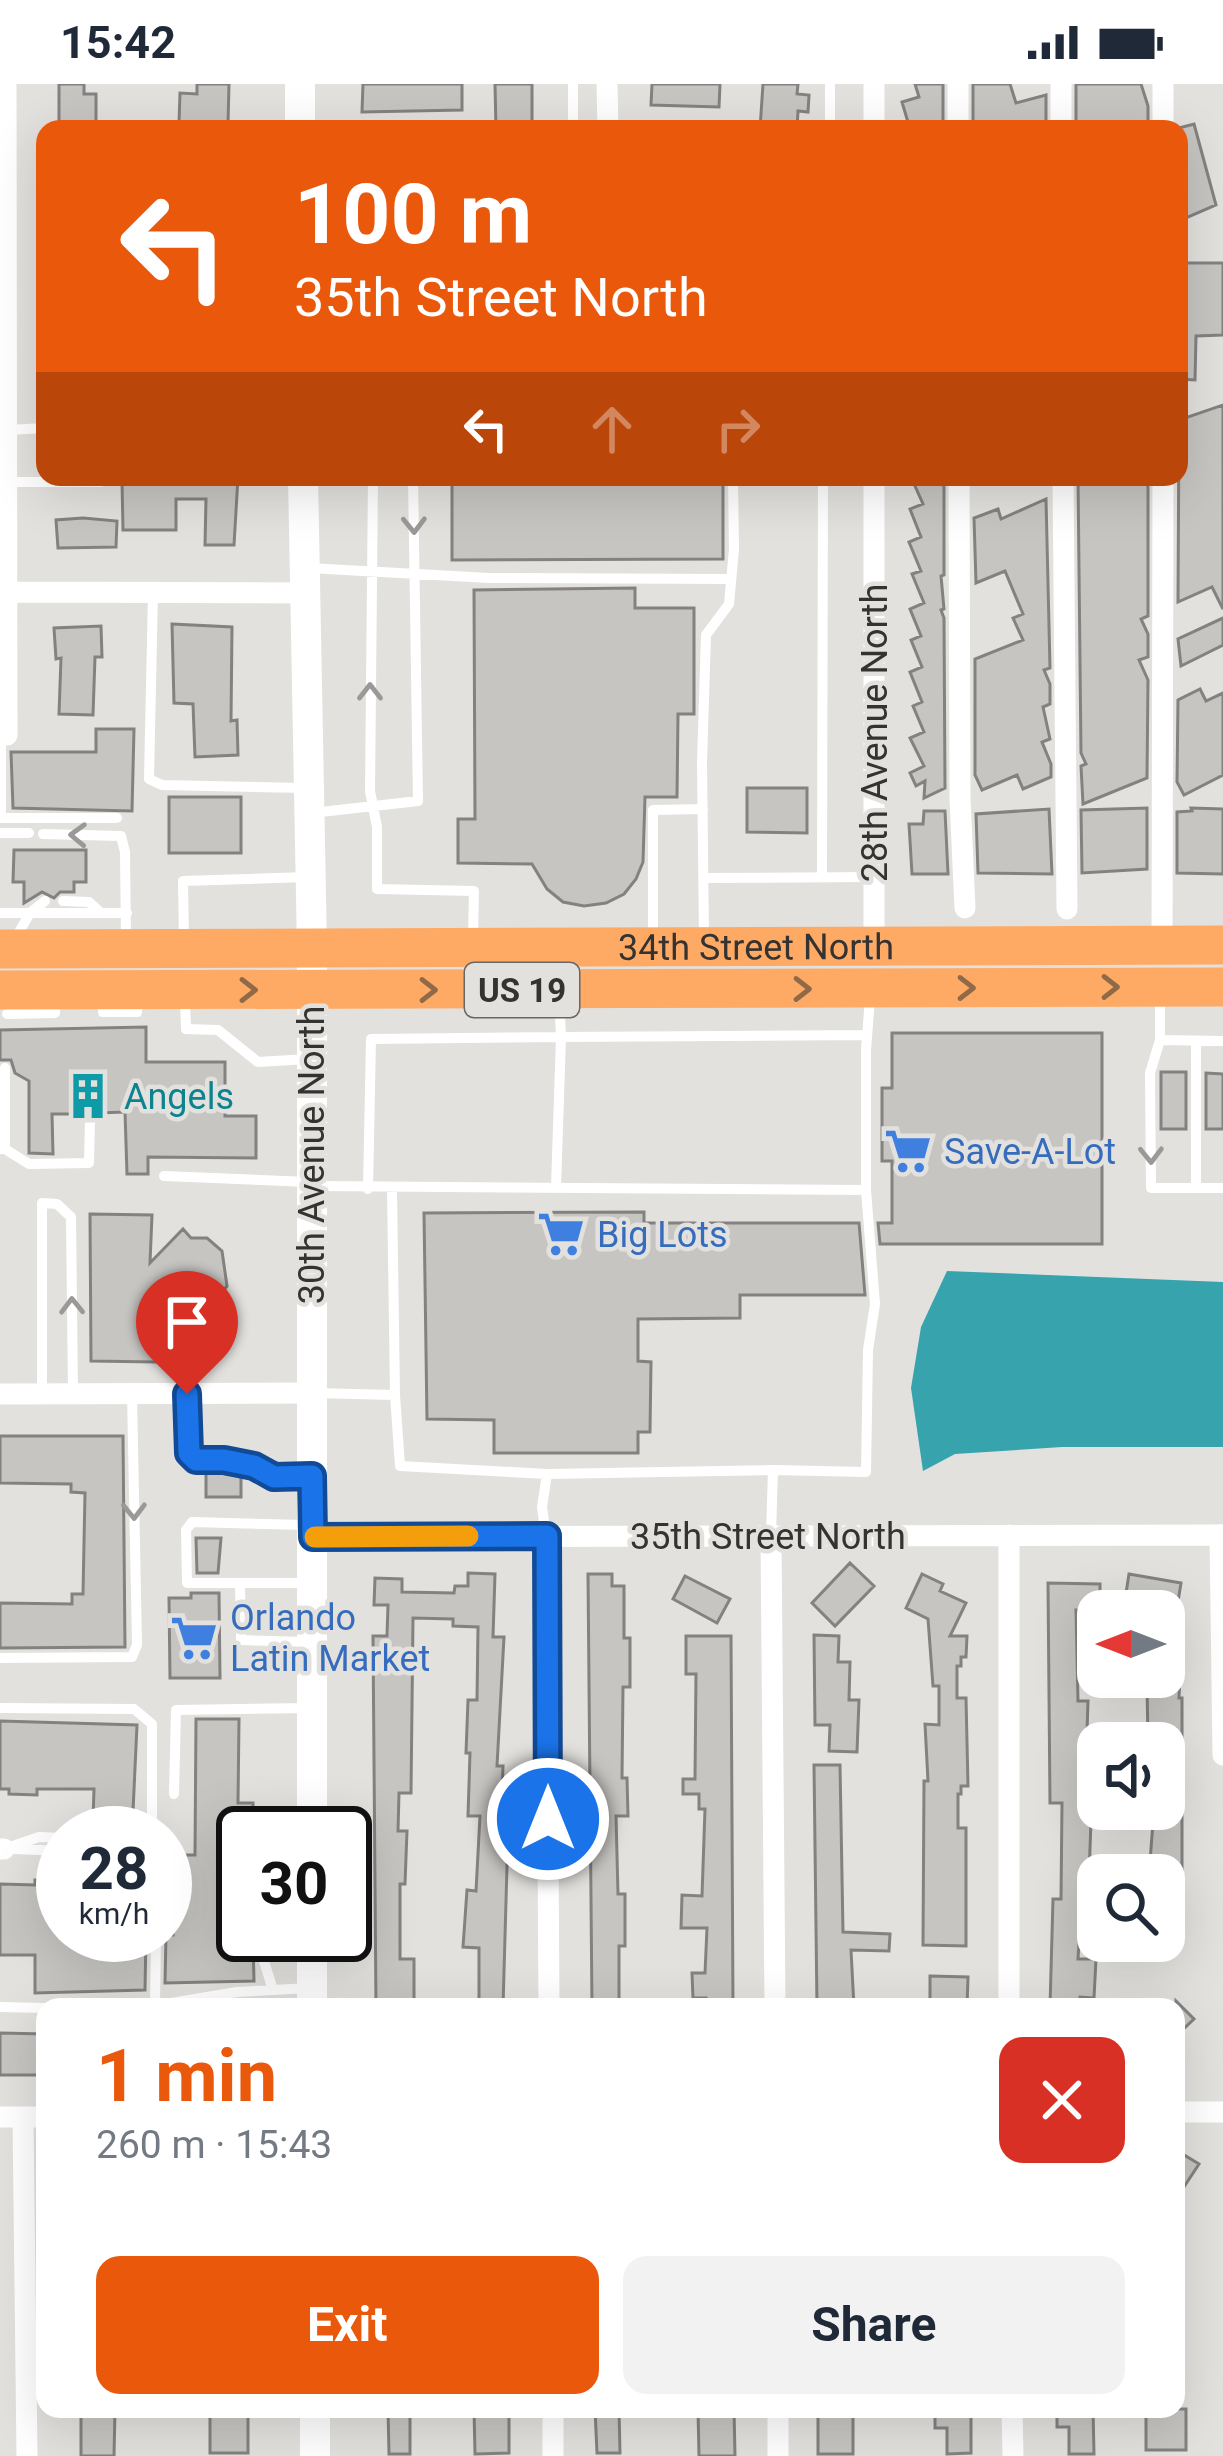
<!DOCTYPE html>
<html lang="en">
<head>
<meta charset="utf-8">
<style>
  body { margin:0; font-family:Roboto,sans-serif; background:#f2f2f3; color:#1f2937; height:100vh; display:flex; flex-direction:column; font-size:45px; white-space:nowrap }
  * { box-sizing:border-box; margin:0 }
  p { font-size:39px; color:#747a83 }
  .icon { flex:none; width:66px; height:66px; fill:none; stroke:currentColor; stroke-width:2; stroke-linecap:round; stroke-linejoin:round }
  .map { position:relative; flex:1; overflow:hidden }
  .sheet { position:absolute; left:36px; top:1914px; width:1149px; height:420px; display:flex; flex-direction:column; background:#fff; border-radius:24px; box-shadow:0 12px 48px #0002 }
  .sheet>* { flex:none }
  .guide { position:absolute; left:36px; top:36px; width:1152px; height:366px; border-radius:24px; box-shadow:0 12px 48px #0002; background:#ea580c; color:#fff; overflow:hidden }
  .needle { width:78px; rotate:270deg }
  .fabs { position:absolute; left:1077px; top:1506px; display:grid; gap:24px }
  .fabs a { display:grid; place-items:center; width:108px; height:108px; border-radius:24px; background:#fff; box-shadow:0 12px 48px #0002; font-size:60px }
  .speed { position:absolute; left:36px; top:1722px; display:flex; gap:24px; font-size:60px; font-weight:700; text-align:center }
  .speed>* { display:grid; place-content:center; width:156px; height:156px; border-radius:50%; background:#fff; box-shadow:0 12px 48px #0002; line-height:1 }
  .speed small { font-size:30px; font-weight:400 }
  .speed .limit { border:6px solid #111; border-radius:18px; background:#fff; color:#111 }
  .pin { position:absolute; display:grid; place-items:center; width:102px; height:102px; color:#fff; margin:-123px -51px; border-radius:50% 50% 50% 0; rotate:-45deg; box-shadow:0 0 12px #0007 }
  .pin .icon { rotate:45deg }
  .me { position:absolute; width:132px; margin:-66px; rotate:0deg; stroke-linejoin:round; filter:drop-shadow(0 0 9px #0008) }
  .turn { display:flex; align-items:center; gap:42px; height:252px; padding:0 60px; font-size:54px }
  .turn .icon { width:156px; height:156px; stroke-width:2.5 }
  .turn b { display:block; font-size:84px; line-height:102px }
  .lanes { display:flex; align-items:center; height:114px; padding:0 60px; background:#0003; justify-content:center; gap:60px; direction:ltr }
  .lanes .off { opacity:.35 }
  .round { display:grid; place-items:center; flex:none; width:126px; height:126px; border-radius:24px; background:#f2f2f3 }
  .head { display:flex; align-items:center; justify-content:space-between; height:204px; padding:0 60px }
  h1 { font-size:72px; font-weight:700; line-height:90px; color:#ea580c }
  .primary-button { display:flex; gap:24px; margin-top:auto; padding:24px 60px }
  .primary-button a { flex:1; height:138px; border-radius:24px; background:#ea580c; color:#fff; font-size:48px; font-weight:700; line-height:138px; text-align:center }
  .primary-button a+a { background:#f2f2f3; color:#1f2937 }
  .status { display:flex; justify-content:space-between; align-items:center; height:84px; padding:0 60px; background:#fff; direction:ltr }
  .status svg { height:33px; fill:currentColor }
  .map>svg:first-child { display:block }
</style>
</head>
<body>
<div class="status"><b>15:42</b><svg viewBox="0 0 49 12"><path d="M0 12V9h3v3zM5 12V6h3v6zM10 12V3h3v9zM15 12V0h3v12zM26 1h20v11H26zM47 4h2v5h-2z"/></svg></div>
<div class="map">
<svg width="1223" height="2372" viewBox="0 0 1223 2372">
  <rect width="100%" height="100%" fill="#e3e1de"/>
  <path fill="#37a3ad" d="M947,1187L1223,1198V1363H1062L955,1370L923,1387L911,1304L921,1243Z"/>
  <path fill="#c7c5c2" stroke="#848280" stroke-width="3" d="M59,0H84V10H96V40H59Z
    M197,0H229L228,40L179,39L180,9L197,10Z
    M363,0H462V26L362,28Z
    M495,0H532V45H496Z
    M652,0H720L719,23L651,21Z
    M763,0H798L797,10L809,11L808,28L798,27L797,45H760Z
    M915,0H943V45H910L902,18L919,13Z
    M973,0H1010L1016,19L1046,11V45H973Z
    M1076,0H1141L1148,22V45H1076Z
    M1194,40L1216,121L1179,137V44Z
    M1179,179H1223V251L1196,252L1195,296L1179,295Z
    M1223,321V525L1212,503L1178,518L1179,336Z
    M128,393H238L234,461H205L206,415H176V446H123L122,397L128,398Z
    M452,393H723V475L452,476Z
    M911,393H940L944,403V491L941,492L944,525L941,526L944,534L945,704L924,714L925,697L916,702L910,689L924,682L910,654L924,648L913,622L922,618L910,588L922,583L911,556L921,552L910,525L924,519L912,490L921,487L909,458L921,453L910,425L923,420Z
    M1078,393H1144L1148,403V532L1141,535L1148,550V573L1139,576L1148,596L1147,694L1083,720L1081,682L1086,680L1081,669Z
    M1046,415L1050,584L1044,586L1050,600V620L1043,623L1050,655L1042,658L1051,680V693L1023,705L1017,691L982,706L975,691V575L1023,556L1013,534L1023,530L1005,487L976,499L974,434L998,425L1001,435Z
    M83,434L117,437L116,463L58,464L56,436Z
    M635,504V524H694V630H678L677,713H645L643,778L636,795L624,810L606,819L584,822L563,818L547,805L532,780L458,779V735H475L474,506Z
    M1223,534V561L1181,582L1178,555Z
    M172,540L232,543L231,637L237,636L238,671L195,673L193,620L174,619Z
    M101,542L102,573H95L93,631L59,630L61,574L56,575L54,544Z
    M1200,605L1206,617L1223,609V691L1184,711L1177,698L1178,616Z
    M96,645H134L132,727L13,724L11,668H96Z
    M747,704H807V749L747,748Z
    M169,713H241V769H169Z
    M1147,724V785L1082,789L1081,726Z
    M1191,724L1223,725V790L1177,789V728L1192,727Z
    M1049,725L1052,790L978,789L976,730Z
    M924,727H945L948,790H912L909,740H923Z
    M14,766H86V798H74V808H60L54,814L42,808L24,819V798H13Z
    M146,943V978H225V1032H256V1074L148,1073V1090H127L125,1028L98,1029L89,1024L81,1030H52L53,1070L29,1069V997L15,989L11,976H0V946Z
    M892,949H1102V1160H880L878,1139H892V1077H882V1004H892Z
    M1161,988H1186V1045H1161Z
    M1206,989L1223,990V1045H1206Z
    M644,1128V1139H859L865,1211H740V1234L638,1235V1277L651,1278L650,1348H638V1369H494V1336L427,1335L424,1129Z
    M90,1130L152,1131L150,1179L183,1145L191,1154H207L222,1167L227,1202L207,1228H191L183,1237L154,1205L156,1278L91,1277Z
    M0,1352H123L125,1563L0,1564V1519L72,1520V1510H83L85,1409L71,1408V1400L0,1399Z
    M206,1387L241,1392V1413H206Z
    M196,1454H221L218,1489H197Z
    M850,1479L874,1502L835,1542L812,1519Z
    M468,1489L495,1490L493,1553H504L497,1682H503L501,1747H508L503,1923H479V1864L463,1863L467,1806L476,1807L480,1732H468L470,1669H466L468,1616H477L478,1543L453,1542V1535L413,1534L411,1709H399L398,1747H407L405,1800H400V1875H414V1923H376L373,1552H387L388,1521H374L375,1494L402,1495V1508L454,1509L455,1502H468Z
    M588,1490H612V1502H624V1554H630V1603H623L622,1694H627L628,1732H616L618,1810H625V1862H619V1923H592Z
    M922,1490L943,1500L940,1507L966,1519L950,1552H967L966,1573H961V1582H957V1614H966L968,1702H961V1710H958V1744H966V1862L923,1861L924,1697H928L925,1640L939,1641V1602H933L928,1535L906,1524Z
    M1129,1490L1181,1499L1176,1530L1124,1522Z
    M685,1492L730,1515L717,1539L673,1515Z
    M1048,1499L1100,1500V1526H1076L1078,1617H1088L1086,1680H1093L1089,1793H1083L1078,1875H1096L1094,1914L1080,1913L1079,1923H1050L1053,1815H1061L1062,1719H1050Z
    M191,1509H219L220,1594H170L169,1514H191Z
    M1164,1550L1182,1551L1179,1614H1182V1797L1149,1791L1154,1725H1164V1659H1148L1147,1600L1148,1593H1164Z
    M814,1551L839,1552L838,1578H850L849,1616H859L857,1668L829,1667L830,1641H815Z
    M686,1552H731L733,1923H706V1914H693L692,1889H705L707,1844H681L682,1811L702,1812L705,1725H699V1710H683V1695H695L696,1590H686Z
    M196,1635H239L238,1719H253V1747H232V1858H253L254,1897L165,1899L166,1851H173V1771H195Z
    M0,1637L137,1641L132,1749L103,1748V1737L93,1736L94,1705H37V1711L9,1710V1705H0Z
    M814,1681H840L843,1848L890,1850L889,1867L851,1866L854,1923H817Z
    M35,1796H63V1851H146L145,1906L35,1909V1871H0V1800L35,1801Z
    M930,1892L968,1893L967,1923H930Z
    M1176,1917L1194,1935L1176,1952Z
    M0,1949L45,1950V1991H0Z
    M1176,2066L1199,2080L1176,2115Z
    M81,2325H115L114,2372H81Z
    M210,2325H248V2369H210Z
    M388,2325H410V2370H389Z
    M474,2325H509V2369L475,2370Z
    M595,2325H619L620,2369H597Z
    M698,2325H734L735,2372H699Z
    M818,2325H853V2370H818Z
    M935,2325H971V2369L947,2370V2344H935Z
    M1057,2325H1093L1094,2370H1069V2343H1057Z
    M1146,2325H1186V2366H1146Z"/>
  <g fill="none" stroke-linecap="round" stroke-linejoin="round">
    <path stroke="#fff" stroke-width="10" d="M830,0V44H874
      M573,45V0
      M8,346L45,344
      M373,393L370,707L377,743V805L474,807L473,853
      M8,398H101L104,393
      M309,484L489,494L731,495
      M153,509L149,695L162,701L306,704
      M312,729L418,717L413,393
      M0,734H117
      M1,734V660L7,651
      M0,749H29
      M43,750L121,752L125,768L126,855
      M822,793L823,393
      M704,794L874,793
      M63,817L89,818L101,829
      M0,829H127
      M653,853V726L703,725
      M704,854L702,678L706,551L729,520L734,465L733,393
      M14,857L30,829L45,817
      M184,858L183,797L307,793
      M1160,912V956L1223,957
      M102,915L103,928H137L138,916
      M185,916L186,945L218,946L258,978L308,975
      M7,930L55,929V914
      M1160,956L1150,989L1151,1104H1196V957
      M0,1065H5V984
      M5,1065L29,1080L89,1079L90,1034
      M164,1092L309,1098
      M315,1102L866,1106V966L870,914
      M556,1103L561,953L867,951
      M1196,1104H1223
      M368,1105L371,955L561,953L559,912
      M314,1309L395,1311L392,1105
      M42,1310V1119L57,1120L71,1133L73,1310
      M187,1310L189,1369L196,1376C240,1376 264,1393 306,1392
      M395,1311L400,1382L547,1390L542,1423L546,1452
      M773,1386L866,1388L868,1266L875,1220L866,1106
      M547,1390L773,1386L771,1451
      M306,1441L192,1438L186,1446L187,1499H310
      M240,1499L241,1556L306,1558
      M0,1574L132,1573L137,1561L132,1310
      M0,1624L134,1625L152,1640V1749
      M174,1710L176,1626L309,1624
      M4,1765L39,1753L63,1754
      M14,1765L63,1767
      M262,1851L263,1874L273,1906
      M155,1922L156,1851
      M0,1923L45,1924
      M147,1923L237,1908L310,1904"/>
    <path stroke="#fff" stroke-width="21" d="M6,0L7,651
      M607,0L608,45
      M874,0V45
      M958,0V45
      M1061,0V45
      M1163,0V45
      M959,393L960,715L965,824
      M1063,393L1067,825
      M0,508L303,509
      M874,866V393
      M1162,866L1163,393
      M0,1310L311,1309
      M1009,1451V1923
      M1220,1451L1223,1671
      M546,1452L549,1923
      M771,1452L775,1923
      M313,1453L1223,1451
      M0,1765H4
      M1176,2028H1223
      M0,2033H45
      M23,2033L27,2372
      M553,2325V2372
      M778,2325V2372
      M1012,2325L1013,2372"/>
    <path stroke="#fff" stroke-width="30" d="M300,0V45
      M303,393L312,864V1749
      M312,1923V1851
      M315,2325V2372"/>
    <g stroke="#feaa64" stroke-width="39">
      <path id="s1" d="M0,865L1223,861"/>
      <path d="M0,906L1223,903"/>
    </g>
  </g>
  <defs><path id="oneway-chevron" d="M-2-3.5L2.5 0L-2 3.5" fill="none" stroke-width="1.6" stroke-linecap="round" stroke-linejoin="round" transform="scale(3)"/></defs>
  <g stroke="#9a9998">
    <use href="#oneway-chevron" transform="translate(414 441) rotate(89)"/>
    <use href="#oneway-chevron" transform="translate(370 608) rotate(-90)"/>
    <use href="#oneway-chevron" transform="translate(78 751) rotate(-178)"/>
    <use href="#oneway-chevron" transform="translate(1151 1071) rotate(89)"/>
    <use href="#oneway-chevron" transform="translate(72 1222) rotate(-91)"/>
    <use href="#oneway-chevron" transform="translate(134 1427) rotate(89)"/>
  </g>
  <g stroke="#8f6948">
    <use href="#oneway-chevron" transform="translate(1110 903)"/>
    <use href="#oneway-chevron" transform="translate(966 904)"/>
    <use href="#oneway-chevron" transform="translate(802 905)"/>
    <use href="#oneway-chevron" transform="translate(248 906)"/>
    <use href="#oneway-chevron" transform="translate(428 906)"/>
  </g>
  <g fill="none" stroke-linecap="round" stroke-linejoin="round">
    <defs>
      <path id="route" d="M187,1310L189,1369L196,1376H224L254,1382L274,1393L312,1392L313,1453L547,1452L548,1735"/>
    </defs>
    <use href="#route" stroke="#114b97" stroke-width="30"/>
    <use href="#route" stroke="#1a73e8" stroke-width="21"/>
    <path stroke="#f59e0b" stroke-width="21" d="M315,1453L468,1452"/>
  </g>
  <defs>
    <symbol id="building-bare" viewBox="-9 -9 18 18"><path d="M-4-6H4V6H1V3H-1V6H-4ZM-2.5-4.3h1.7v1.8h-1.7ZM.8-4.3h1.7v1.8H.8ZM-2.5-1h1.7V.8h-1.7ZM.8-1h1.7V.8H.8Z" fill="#0f9aa8" stroke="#e3e1de" stroke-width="2.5" paint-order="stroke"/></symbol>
    <symbol id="supermarket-bare" viewBox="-9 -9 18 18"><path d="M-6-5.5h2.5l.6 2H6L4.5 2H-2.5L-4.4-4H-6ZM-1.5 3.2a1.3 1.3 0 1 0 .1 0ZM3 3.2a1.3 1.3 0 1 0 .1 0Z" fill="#3f7fe0" stroke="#e3e1de" stroke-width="2.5" paint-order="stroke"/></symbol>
  </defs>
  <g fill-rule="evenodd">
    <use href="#building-bare" x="55" y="979" width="66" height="66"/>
    <use href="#supermarket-bare" x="875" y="1034" width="66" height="66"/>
    <use href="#supermarket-bare" x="528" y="1117" width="66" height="66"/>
    <use href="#supermarket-bare" x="161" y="1521" width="66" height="66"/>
  </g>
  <g text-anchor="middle" stroke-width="9" stroke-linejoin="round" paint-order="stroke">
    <rect fill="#e3e1de" stroke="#686766" stroke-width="3" x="465" y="879" width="114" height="54" rx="9"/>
    <g font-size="33" font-weight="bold" fill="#343332">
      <text x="522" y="918">US 19</text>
    </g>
    <g font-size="36" fill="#343332" stroke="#e3e1de">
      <text transform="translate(874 649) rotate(-90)" y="13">28th Avenue North</text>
      <text dy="13" stroke="none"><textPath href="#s1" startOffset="756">34th Street North</textPath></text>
      <text transform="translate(311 1071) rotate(-90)" y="13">30th Avenue North</text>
      <text x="768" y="1465">35th Street North</text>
    </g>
    <g font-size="36" fill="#0d838f" stroke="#e3e1de" text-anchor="start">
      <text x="124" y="1025">Angels</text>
    </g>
    <g font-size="36" fill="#366cbe" stroke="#e3e1de" text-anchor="start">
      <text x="944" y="1080">Save-A-Lot</text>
      <text x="597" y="1163">Big Lots</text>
      <text x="230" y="1546">Orlando<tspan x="230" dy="41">Latin Market</tspan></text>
    </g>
  </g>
</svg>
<div class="fabs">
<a><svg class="needle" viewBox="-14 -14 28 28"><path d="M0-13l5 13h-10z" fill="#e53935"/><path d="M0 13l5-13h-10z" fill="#747a83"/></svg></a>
<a><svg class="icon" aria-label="sound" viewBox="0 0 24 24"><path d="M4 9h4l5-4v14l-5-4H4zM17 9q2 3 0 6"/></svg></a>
<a><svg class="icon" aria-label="search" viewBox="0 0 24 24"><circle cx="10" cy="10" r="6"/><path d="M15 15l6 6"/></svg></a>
</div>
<div class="speed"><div>28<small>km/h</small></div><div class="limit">30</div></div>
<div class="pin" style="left:187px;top:1310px;background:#d93025"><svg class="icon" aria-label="arrive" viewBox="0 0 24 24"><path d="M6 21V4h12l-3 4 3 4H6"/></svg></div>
<svg class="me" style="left:548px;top:1735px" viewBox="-20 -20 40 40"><circle r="17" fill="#1a73e8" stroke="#fff" stroke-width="3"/><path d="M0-11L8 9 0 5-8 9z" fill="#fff"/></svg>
<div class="guide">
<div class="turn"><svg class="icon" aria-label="left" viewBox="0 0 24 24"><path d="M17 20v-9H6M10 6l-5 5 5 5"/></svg><div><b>100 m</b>35th Street North</div></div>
<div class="lanes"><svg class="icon" aria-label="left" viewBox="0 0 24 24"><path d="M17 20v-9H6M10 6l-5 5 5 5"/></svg><svg class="icon off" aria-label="ahead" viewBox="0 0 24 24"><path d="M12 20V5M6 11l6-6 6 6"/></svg><svg class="icon off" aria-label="right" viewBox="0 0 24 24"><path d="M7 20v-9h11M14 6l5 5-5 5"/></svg></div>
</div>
<section class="sheet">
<div class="head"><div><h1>1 min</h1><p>260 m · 15:43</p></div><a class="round" style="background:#d93025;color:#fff"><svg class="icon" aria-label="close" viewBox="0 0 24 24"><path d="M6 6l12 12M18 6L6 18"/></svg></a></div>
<div class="primary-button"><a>Exit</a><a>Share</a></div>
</section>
</div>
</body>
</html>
